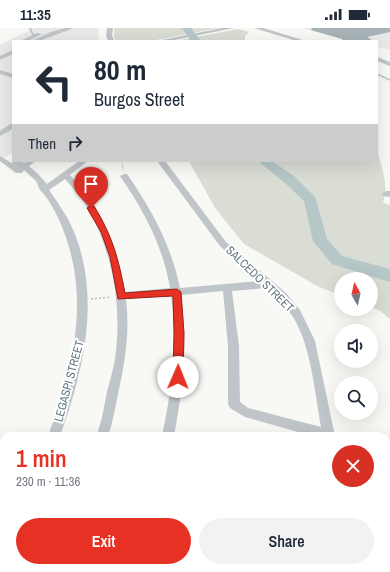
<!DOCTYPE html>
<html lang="en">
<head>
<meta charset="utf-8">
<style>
  body { margin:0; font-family:"Archivo Narrow",sans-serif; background:#f2f2f3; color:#1f2937; height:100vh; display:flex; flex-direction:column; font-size:15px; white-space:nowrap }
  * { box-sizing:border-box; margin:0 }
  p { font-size:13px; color:#747a83 }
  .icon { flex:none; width:22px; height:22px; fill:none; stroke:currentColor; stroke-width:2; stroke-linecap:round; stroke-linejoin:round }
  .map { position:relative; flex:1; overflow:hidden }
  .sheet { position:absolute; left:0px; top:404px; width:390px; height:140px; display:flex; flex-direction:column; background:#fff; border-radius:12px 12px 0 0; box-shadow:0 4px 16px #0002 }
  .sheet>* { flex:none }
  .hud { position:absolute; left:12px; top:12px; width:366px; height:122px; border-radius:0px; box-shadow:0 4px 16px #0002; background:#fff; color:#1f2937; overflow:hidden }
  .needle { width:26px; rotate:352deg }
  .buttons { position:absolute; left:334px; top:244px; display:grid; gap:8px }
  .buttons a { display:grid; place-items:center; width:44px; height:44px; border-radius:50%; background:#fff; box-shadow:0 4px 16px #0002; font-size:20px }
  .pin { position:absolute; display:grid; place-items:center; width:34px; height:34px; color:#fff; margin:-41px -17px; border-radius:50% 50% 50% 0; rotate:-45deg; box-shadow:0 0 4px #0007 }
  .pin .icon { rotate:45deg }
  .me { position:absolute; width:44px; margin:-22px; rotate:1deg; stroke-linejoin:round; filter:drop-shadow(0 0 3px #0008) }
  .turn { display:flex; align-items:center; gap:14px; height:84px; padding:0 16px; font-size:18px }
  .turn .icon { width:52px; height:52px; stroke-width:2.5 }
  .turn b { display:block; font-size:28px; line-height:34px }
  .then { display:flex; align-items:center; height:38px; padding:0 16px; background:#0003; gap:8px; font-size:15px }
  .round { display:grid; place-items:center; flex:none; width:42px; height:42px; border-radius:21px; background:#f2f2f3 }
  .summary { display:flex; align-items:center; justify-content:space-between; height:68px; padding:0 16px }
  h1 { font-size:24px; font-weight:600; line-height:30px; color:#e83125 }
  .action { display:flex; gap:8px; margin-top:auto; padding:8px 16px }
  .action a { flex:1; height:46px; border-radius:24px; background:#e83125; color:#fff; font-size:16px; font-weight:600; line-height:46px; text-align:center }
  .action a+a { background:#f2f2f3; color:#1f2937 }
  .status { display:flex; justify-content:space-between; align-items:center; height:28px; padding:0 20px; background:#fff; direction:ltr }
  .status svg { height:11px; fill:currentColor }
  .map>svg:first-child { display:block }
</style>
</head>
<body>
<div class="status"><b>11:35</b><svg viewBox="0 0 49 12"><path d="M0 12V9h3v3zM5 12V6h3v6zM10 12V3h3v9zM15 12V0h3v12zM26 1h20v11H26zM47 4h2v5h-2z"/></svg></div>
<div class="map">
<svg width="390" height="544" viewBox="0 0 390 544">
  <rect width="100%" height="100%" fill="#f8f8f5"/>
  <path fill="#e9e9e8" d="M34,0H98L99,13H13V124L0,132V17Z
    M301,0H390V22L377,19V13H350Z"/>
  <path fill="#d9ddd4" d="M114,0H219L151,13H116L114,10Z
    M238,1L249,4L245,8V13H175Z
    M377,122C382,140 389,157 383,175L390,177V291L379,282L371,279V251H341V267L319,259L244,216L215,180L189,133H377Z"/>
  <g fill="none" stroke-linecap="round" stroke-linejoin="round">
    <path stroke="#b6c7c8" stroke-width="1.5" d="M377,46L390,52"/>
    <path fill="#b6c7c8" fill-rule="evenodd" d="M182,0H191L201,13H191Z
      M258,133H272L295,149L315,169L327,211L342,228L390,241V254L332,236L313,213L304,173L285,155Z"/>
  </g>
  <path fill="#a8b3b7" d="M312,0H390V4L367,9L373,13H343L342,11L311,2Z"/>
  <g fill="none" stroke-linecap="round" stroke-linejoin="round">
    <path stroke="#b9bec0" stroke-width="1" stroke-dasharray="1 1" stroke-linecap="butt" d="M122,133L123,142"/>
    <path stroke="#b9bec0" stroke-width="1.5" stroke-dasharray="2 2" stroke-linecap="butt" d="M91,271L111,269"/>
    <path fill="#bfc5c8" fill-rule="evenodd" d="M29,0H31L35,9H33Z"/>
    <path fill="#bfc5c8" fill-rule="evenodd" d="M65,0H74L39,13H31L51,4Z
      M107,0H113L112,7L114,13H108L106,7Z
      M222,0H234L169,13H157Z
      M254,0H263L306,13H297Z
      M37,5L42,6L28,13H20Z
      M13,22V26L0,32V28Z
      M377,29L390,34V38L377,33Z
      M0,42L13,46V50L0,46Z
      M10,96H13V101L0,108V103Z
      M0,128L18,139L12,135V131L13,133H21L24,135L27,133H36L29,138L38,146L47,156L79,133H88L70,147C100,181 119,219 125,264L170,260C163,218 144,183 120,148L124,146H127C152,182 171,217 180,260L258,253L220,218L157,133H165L226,214L286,265L300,282L315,313L335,408H312L245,389L230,380L228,376V318L223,263L181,267C188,314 183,361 174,408H162C172,361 178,315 171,268L126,271C130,305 125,334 118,366C115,380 113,394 108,408H96C102,394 104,379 107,364C110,353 113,342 115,331C122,283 114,231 92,188C85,174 75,162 65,151L49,162C56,172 63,182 69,193C103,261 85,340 60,408H48C73,342 90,272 64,204C59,190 50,172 40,162L36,153L24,142L22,145H16L0,133ZM266,260C276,268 286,278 293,289C311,317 315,366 321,399L248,380L240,374L239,318L232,263Z
      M386,163H390V169L383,168L382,166Z
      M4,512V532L0,534V514Z
      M42,540H59L60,544H43Z
      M287,540H312L313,544H288Z
      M325,540H339V544H325Z"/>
  </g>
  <path fill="#e83125" stroke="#972018" d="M91,177L94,178C113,209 118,230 125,265L177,261L181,264L184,305L183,349L182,352L178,353L174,352L173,349L174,305L173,268L118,271L110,229L101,204L87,180Z"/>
  <g text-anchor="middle" stroke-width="4" stroke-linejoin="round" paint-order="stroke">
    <g font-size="12" fill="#627981" stroke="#fff">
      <text transform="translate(260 251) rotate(44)" y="4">SALCEDO STREET</text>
      <text transform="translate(69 353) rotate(-75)" y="4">LEGASPI STREET</text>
    </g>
  </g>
</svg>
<div class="buttons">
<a><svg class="needle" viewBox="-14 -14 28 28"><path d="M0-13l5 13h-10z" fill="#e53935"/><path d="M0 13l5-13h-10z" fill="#747a83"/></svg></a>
<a><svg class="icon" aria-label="sound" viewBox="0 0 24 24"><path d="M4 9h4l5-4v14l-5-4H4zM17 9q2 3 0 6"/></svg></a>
<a><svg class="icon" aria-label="search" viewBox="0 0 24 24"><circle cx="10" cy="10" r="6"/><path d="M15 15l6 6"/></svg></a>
</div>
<div class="pin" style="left:91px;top:180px;background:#d93025"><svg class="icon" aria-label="arrive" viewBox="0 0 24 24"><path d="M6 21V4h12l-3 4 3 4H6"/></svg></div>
<svg class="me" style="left:178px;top:349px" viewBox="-20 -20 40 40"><circle r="19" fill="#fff"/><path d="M0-13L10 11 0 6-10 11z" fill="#e83125"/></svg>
<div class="hud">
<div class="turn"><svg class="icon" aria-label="left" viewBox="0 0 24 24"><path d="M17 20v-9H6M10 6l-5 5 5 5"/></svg><div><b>80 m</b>Burgos Street</div></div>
<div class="then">Then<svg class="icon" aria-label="right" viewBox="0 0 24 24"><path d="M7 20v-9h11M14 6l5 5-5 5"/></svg></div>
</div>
<section class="sheet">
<div class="summary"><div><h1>1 min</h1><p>230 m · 11:36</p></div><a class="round" style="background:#d93025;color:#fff"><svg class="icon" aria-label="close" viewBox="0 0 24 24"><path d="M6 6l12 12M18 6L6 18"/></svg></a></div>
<div class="action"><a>Exit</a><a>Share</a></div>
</section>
</div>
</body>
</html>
